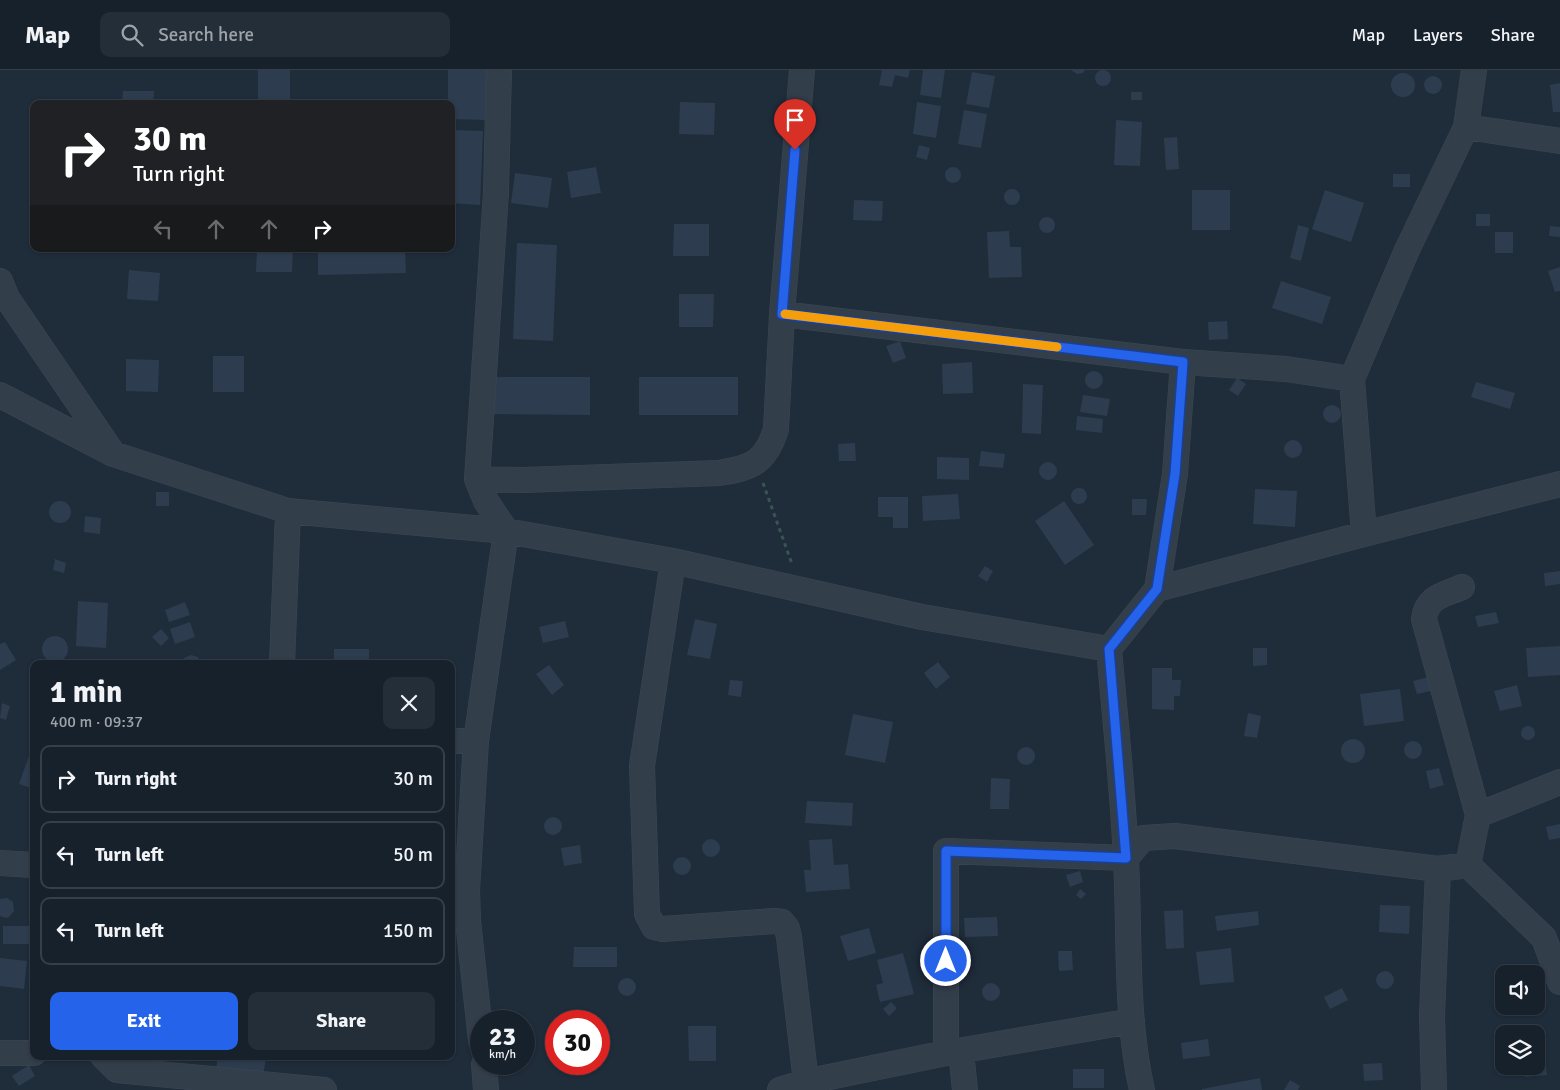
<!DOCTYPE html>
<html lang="en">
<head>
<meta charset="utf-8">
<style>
  body { margin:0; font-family:Signika,sans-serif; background:#242e38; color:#f1f3f6; height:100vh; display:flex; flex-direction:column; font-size:19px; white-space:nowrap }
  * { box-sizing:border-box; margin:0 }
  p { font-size:16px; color:#9ea3a9 }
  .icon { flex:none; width:28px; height:28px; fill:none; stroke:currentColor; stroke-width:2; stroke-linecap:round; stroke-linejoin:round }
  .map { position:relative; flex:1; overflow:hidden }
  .side { position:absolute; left:30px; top:590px; width:425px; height:400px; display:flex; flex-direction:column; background:#17212c; border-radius:10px; box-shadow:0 1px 4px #0004,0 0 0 1px #363e48 }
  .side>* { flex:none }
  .top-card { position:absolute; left:30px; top:30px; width:425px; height:152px; border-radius:10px; box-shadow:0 1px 4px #0004,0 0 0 1px #363e48; background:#202124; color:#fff; overflow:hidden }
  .fabs { position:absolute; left:1495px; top:895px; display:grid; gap:10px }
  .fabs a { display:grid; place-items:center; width:50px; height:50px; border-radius:10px; background:#17212c; box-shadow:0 1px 4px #0004,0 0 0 1px #363e48; font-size:25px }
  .speed { position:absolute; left:470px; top:940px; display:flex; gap:10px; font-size:25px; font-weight:700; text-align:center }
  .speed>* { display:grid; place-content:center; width:65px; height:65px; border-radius:50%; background:#17212c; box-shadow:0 1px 4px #0004,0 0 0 1px #363e48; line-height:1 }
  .speed small { font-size:12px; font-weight:400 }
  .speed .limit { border:8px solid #d22; background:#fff; color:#111 }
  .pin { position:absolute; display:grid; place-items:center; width:42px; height:42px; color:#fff; margin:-51px -21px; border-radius:50% 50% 50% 0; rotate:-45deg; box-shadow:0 0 5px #0007 }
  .pin .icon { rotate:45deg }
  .me { position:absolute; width:55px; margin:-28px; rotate:0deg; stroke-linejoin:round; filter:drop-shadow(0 0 4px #0008) }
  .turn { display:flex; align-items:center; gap:18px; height:105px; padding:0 20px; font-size:22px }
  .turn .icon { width:65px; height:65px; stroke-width:2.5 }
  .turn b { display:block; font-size:35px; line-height:42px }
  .lanes { display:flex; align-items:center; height:48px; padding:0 20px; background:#0003; justify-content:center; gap:25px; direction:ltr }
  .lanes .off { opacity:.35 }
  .round { display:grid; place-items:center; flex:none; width:52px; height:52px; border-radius:10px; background:#242e38 }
  .head { display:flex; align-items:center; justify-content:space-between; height:85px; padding:0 20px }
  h1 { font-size:30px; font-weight:700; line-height:38px }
  .primary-button { display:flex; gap:10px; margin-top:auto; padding:10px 20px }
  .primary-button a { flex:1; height:58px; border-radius:10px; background:#2563eb; color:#fff; font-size:20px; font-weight:700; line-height:58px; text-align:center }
  .primary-button a+a { background:#242e38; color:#f1f3f6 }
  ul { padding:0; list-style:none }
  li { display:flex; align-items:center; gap:15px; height:68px; margin:0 10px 8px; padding:0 10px; border:2px solid #363e48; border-radius:10px }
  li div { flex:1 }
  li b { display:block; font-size:19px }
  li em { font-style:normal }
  header { display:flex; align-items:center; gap:30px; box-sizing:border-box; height:70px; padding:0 25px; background:#17212c; border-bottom:1px solid #363e48 }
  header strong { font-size:24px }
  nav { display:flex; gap:28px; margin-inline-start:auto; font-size:18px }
  .search { width:350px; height:45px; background:#242e38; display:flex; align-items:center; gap:12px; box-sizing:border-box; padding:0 18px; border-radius:10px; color:#9ea3a9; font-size:19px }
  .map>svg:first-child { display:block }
</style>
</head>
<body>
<header>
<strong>Map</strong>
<div class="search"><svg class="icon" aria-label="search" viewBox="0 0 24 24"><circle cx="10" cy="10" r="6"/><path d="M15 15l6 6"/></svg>Search here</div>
<nav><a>Map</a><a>Layers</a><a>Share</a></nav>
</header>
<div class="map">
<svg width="1560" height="1020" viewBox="0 0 1560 1020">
  <rect width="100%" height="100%" fill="#1f2c3a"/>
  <path fill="#2d3d4f" d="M1095 8a8 8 0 1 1 16 0a8 8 0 1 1-16 0Z
    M258,0H290V30L258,29Z
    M448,0H487L485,50L451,49V34H448Z
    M882,0H910L908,8L895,5L892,17L879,15Z
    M923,0H945L941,28L920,25Z
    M1071,0H1085L1083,3L1077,4Z
    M972,2L995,6L989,38L966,34Z
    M1391 15a12 12 0 1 1 24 0a12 12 0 1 1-24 0Z
    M1424 15a9 9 0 1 1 18 0a9 9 0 1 1-18 0Z
    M1560,13V42H1553L1550,15Z
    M123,21H154L153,34H122Z
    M1131,22H1142V30H1131Z
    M680,32L715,33L714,65L679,64Z
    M917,32L941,36L936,68L913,64Z
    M964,40L987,44L981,78L958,74Z
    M1116,50L1142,52L1140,96L1114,95Z
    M451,60L483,61L480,135L451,133Z
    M1177,67L1179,99L1166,100L1164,68Z
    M919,75L930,78L927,90L916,87Z
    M945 105a8 8 0 1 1 16 0a8 8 0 1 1-16 0Z
    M596,97L601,123L571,128L567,102Z
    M515,103L552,108L548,138L511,133Z
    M1393,104H1410V117H1393Z
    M1004 127a8 8 0 1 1 16 0a8 8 0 1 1-16 0Z
    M1192,120H1230V160H1192Z
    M1325,120L1364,133L1351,172L1312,159Z
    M854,130L883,131L882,151L853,150Z
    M1476,144H1490V156H1476Z
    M1039 155a8 8 0 1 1 16 0a8 8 0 1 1-16 0Z
    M674,154H709V186H673Z
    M1298,155L1309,158L1301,191L1290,188Z
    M1550,156L1560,157V167L1549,166Z
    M1009,161L1010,177H1021L1022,207L989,208L987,162Z
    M1495,162H1513V183H1495Z
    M517,173L557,175L553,271L513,269Z
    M257,179H293L292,202H256Z
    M318,179H405L406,203L318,205Z
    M1560,197V221L1555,222L1548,201Z
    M129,200L160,203L158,231L127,229Z
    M1281,211L1331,227L1322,254L1272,238Z
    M679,224H714L713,257H679Z
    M1227,251L1228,269L1209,270L1208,252Z
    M900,271L906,288L893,293L886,276Z
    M213,286H244V322H213Z
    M126,289L159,290L158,322L126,321Z
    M972,292L973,323L943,324L942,294Z
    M1085 310a9 9 0 1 1 18 0a9 9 0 1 1-18 0Z
    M494,307H590V345L494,344Z
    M639,307H738V345H639Z
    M1237,308L1246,314L1238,326L1229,320Z
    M1476,312L1515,323L1510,339L1471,327Z
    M1023,314L1043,315L1041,364L1022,363Z
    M1083,325L1110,329L1107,346L1080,342Z
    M1323 344a9 9 0 1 1 18 0a9 9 0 1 1-18 0Z
    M1077,346L1103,349L1102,363L1076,360Z
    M1284 379a9 9 0 1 1 18 0a9 9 0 1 1-18 0Z
    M855,373L856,391H839L838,374Z
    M981,381L1005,384L1003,398L979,396Z
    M937,387L969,388V410L937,409Z
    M1039 401a9 9 0 1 1 18 0a9 9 0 1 1-18 0Z
    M1071 426a8 8 0 1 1 16 0a8 8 0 1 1-16 0Z
    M1255,419L1297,421L1295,457L1253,454Z
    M156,422H169V436H156Z
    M958,424L960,449L923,451L922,426Z
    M878,427H908V458H893V447H878Z
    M1132,429H1147L1146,445H1132Z
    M1064,431L1094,475L1065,495L1035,451Z
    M49 442a11 11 0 1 1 22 0a11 11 0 1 1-22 0Z
    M85,446L101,448L100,464L84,462Z
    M55,489L66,493L64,503L53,500Z
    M985,496L993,501L987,512L978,506Z
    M1560,501V514L1545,516L1544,503Z
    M78,531L108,533L106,578L76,576Z
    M185,532L190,545L169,552L165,540Z
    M1496,542L1499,553L1478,557L1475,546Z
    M695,549L717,554L710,589L687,585Z
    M565,551L569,567L543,573L539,557Z
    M190,552L195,567L175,574L170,559Z
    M161,559L169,568L161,576L152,567Z
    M42 579a13 13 0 1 1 26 0a13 13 0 1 1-26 0Z
    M5,572L16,590L0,600V574Z
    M1560,576V605L1528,607L1526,578Z
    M1253,578H1267V595L1253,596Z
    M334,579H369V594H334Z
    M191,585L198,587L202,594H181L184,588Z
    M938,592L950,607L936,619L924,603Z
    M549,595L564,615L552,625L536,604Z
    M1152,598H1172V610H1181L1180,626H1174V640L1152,639Z
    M1428,607L1431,621L1417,624L1413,611Z
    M730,610L743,611L741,627L728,625Z
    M1517,615L1522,636L1500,641L1494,621Z
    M1400,619L1404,651L1364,656L1360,624Z
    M2,633L10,636L6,650L0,648Z
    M1248,643L1261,646L1257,668L1244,666Z
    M853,644L893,652L885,693L845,685Z
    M1521 663a7 7 0 1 1 14 0a7 7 0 1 1-14 0Z
    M1341 681a12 12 0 1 1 24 0a12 12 0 1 1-24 0Z
    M1404 680a9 9 0 1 1 18 0a9 9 0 1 1-18 0Z
    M1017 686a9 9 0 1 1 18 0a9 9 0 1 1-18 0Z
    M30,683L34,684V719L19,714Z
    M1439,698L1444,715L1430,719L1426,701Z
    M991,708L1010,709L1009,739H990Z
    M807,731L853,733L852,756L805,753Z
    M544 756a9 9 0 1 1 18 0a9 9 0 1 1-18 0Z
    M1560,754V768L1549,770L1546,757Z
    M832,769L834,795L848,794L850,819L806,822L804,800H811L809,770Z
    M702 778a9 9 0 1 1 18 0a9 9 0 1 1-18 0Z
    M580,775L582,793L564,796L561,778Z
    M673 796a9 9 0 1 1 18 0a9 9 0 1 1-18 0Z
    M1080,801L1083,812L1070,817L1066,805Z
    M1080,819L1086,824L1081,829L1076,825Z
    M7,828L13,832L14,841L8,848L2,847L0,846V829Z
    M1380,835L1410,836L1409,864L1379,862Z
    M1183,840L1184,878L1166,879L1164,841Z
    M1258,841L1259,855L1217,861L1215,846Z
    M997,847L998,866L965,867L964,848Z
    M3,856H34V874H3Z
    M869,858L876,883L848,891L840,866Z
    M574,877H617V897H573Z
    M1231,878L1234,912L1200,915L1196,882Z
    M1058,881H1072L1073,900L1059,901Z
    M903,883L914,924L880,932L876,915L883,913L877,890Z
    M0,888L27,891L24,919L0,916Z
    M1376 910a9 9 0 1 1 18 0a9 9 0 1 1-18 0Z
    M618 917a9 9 0 1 1 18 0a9 9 0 1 1-18 0Z
    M982 922a9 9 0 1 1 18 0a9 9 0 1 1-18 0Z
    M1342,918L1348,930L1330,939L1324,927Z
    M891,932L897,938L889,946L883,939Z
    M688,956H716V991H689Z
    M1208,969L1210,986L1183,989L1181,973Z
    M1543,969L1547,1005L1525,1007L1524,996H1536V970Z
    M218,986L266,988L263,1006L216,1000Z
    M1382,993L1383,1010L1364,1011L1363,994Z
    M29,995L35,1006L19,1016L12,1006Z
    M1073,999H1104V1018H1073Z
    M1260,1008L1262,1020H1202V1019Z
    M1290,1010L1300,1016L1298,1020H1284Z"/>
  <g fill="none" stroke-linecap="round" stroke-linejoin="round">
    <defs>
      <path id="minor" d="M1466,57L1560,71
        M0,211L7,228L112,382
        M782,244L1183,292L1286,299L1352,309
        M0,325L113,384L288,441L506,461L673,491L922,547L1109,579
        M477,409L496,122L499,0
        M1364,464L1352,309L1407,180L1466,57L1474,0
        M673,491L642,696L647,844L654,857L662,859L774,851L782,852L787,858L789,867L807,1020
        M1462,517C1444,525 1427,526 1424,549L1478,745L1468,795L1544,868L1560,912
        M1157,519L1364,464L1560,414
        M282,594L288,441
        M451,671H476
        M1478,745L1560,712
        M0,793L34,795
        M481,971L468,851L467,820L476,671L506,461L486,431L477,409L524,410L719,403C752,398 766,392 776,359L782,244L802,0
        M961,981L965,1020
        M0,983H34
        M946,983V781L1126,788L1143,768L1175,766L1438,799L1468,795
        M103,986L117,1000L324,1020
        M484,994L486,1020
        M780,1020L805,1012L946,983L1132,951
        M1142,1020C1125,945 1130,866 1126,790C1123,720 1115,649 1109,579L1157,519L1175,404L1183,292
        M1434,1020L1432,946L1438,799"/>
    </defs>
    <use href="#minor" stroke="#3c4754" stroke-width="26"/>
    <path stroke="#3a5354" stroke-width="3" stroke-dasharray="4 4" stroke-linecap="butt" d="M763,413L792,494"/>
    <use href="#minor" stroke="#333e4b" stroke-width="25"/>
  </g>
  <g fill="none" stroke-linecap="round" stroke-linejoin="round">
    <defs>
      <path id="route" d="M795,80L782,244L1183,292L1175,404L1157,519L1109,579L1126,788L946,781V891"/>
    </defs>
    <use href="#route" stroke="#184099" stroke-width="12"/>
    <use href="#route" stroke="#2563eb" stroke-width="9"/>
    <path stroke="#f59e0b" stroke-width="9" d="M785,244L1057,277"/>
  </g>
</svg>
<div class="fabs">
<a><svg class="icon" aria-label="sound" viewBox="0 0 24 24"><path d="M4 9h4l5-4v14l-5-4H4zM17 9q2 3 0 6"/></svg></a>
<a><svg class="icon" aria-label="layers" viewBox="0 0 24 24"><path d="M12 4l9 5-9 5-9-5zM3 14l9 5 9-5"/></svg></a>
</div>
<div class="speed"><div>23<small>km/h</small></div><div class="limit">30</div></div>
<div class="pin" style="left:795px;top:80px;background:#d93025"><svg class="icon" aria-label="arrive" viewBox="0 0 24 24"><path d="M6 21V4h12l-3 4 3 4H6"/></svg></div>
<svg class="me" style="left:946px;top:891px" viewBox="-20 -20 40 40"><circle r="17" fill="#2563eb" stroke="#fff" stroke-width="3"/><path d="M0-11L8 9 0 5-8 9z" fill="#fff"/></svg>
<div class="top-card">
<div class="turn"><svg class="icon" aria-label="right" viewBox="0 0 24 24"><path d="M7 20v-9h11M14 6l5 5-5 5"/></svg><div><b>30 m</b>Turn right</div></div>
<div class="lanes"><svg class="icon off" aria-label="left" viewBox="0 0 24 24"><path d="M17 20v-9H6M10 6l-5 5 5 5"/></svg><svg class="icon off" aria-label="ahead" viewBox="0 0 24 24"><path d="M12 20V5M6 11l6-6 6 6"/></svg><svg class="icon off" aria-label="ahead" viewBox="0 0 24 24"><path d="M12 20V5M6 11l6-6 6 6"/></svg><svg class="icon" aria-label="right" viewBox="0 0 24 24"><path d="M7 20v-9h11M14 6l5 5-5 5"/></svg></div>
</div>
<section class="side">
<div class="head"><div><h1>1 min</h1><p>400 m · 09:37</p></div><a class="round"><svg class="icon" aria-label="close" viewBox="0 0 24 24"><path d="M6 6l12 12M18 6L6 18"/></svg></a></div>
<ul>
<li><svg class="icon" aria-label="right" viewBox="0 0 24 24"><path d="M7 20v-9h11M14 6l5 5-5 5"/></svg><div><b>Turn right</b></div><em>30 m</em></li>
<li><svg class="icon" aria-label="left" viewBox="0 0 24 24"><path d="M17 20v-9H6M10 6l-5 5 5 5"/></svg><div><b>Turn left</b></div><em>50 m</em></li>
<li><svg class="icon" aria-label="left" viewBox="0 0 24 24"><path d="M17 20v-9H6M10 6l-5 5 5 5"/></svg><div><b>Turn left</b></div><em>150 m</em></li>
</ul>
<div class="primary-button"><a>Exit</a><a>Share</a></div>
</section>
</div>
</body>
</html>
